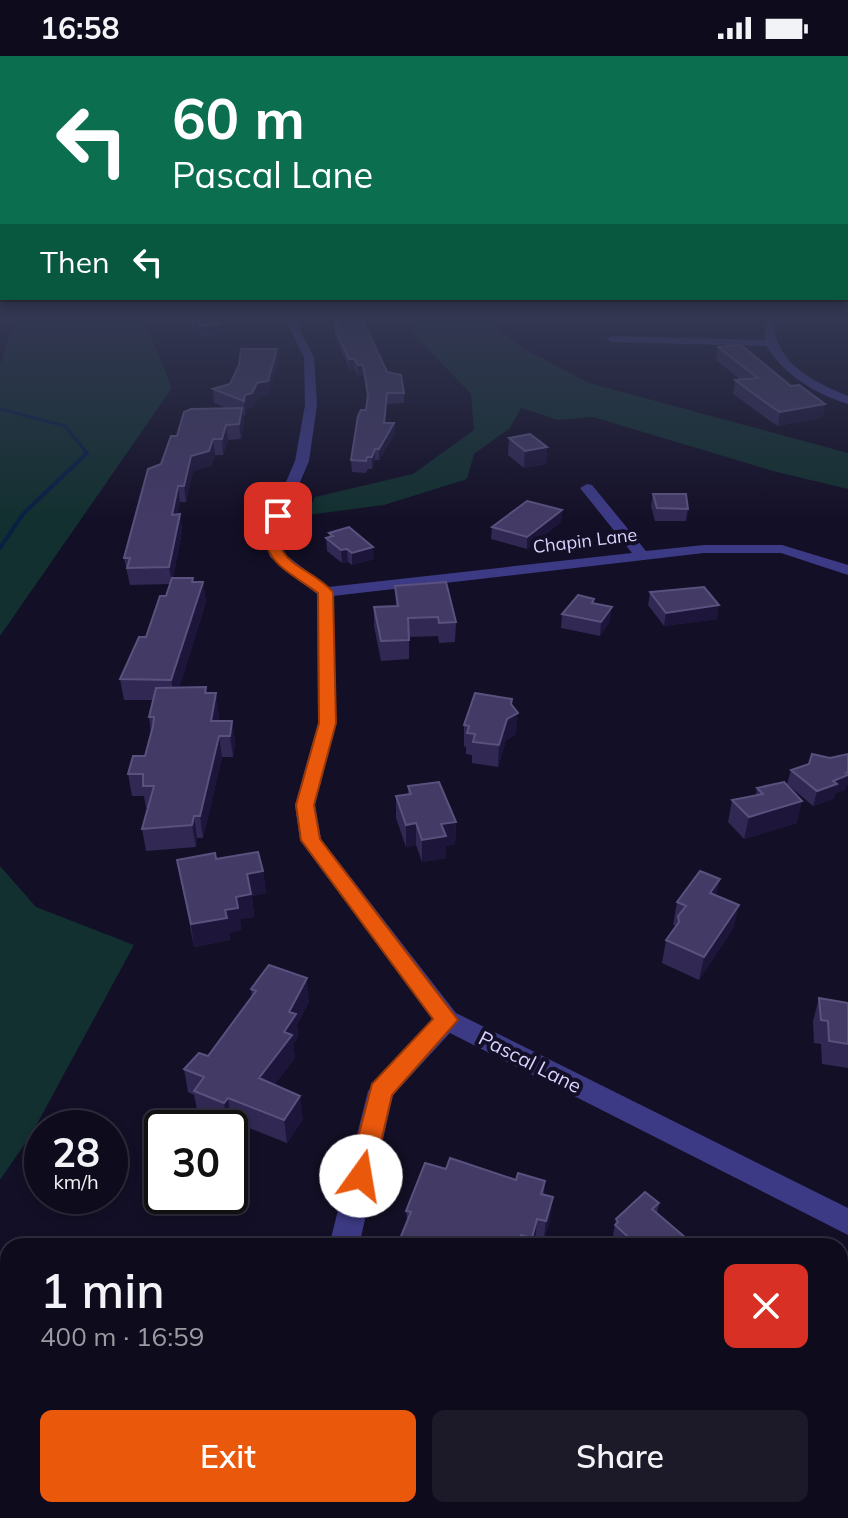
<!DOCTYPE html>
<html lang="en">
<head>
<meta charset="utf-8">
<style>
  body { margin:0; font-family:Mulish,sans-serif; background:#1c1929; color:#f1f3f6; height:100vh; display:flex; flex-direction:column; font-size:30px; white-space:nowrap }
  * { box-sizing:border-box; margin:0 }
  p { font-size:26px; color:#9b9ba3 }
  .icon { flex:none; width:44px; height:44px; fill:none; stroke:currentColor; stroke-width:2; stroke-linecap:round; stroke-linejoin:round }
  .map { position:relative; flex:1; overflow:hidden }
  .details { position:absolute; left:0px; top:1182px; width:848px; height:280px; display:flex; flex-direction:column; background:#0e0b1c; border-radius:24px 24px 0 0; box-shadow:0 4px 12px #0003,0 0 0 2px #2e2b3b }
  .details>* { flex:none }
  .banner { position:absolute; left:0px; top:0px; width:848px; height:244px; box-shadow:0 4px 12px #0003,0 0 0 2px #2e2b3b; background:#0b6e4f; color:#fff; overflow:hidden }
  .speed { position:absolute; left:24px; top:1054px; display:flex; gap:16px; font-size:40px; font-weight:700; text-align:center }
  .speed>* { display:grid; place-content:center; width:104px; height:104px; border-radius:50%; background:#0e0b1c; box-shadow:0 4px 12px #0003,0 0 0 2px #2e2b3b; line-height:1 }
  .speed small { font-size:20px; font-weight:400 }
  .speed .limit { border:4px solid #111; border-radius:12px; background:#fff; color:#111 }
  .pin { position:absolute; display:grid; place-items:center; width:68px; height:68px; color:#fff; margin:-34px; border-radius:16px; box-shadow:0 4px 12px #0006 }
  .me { position:absolute; width:88px; margin:-44px; rotate:13deg; stroke-linejoin:round; filter:drop-shadow(0 0 6px #0008) }
  .turn { display:flex; align-items:center; gap:28px; height:168px; padding:0 40px; font-size:36px }
  .turn .icon { width:104px; height:104px; stroke-width:2.5 }
  .turn b { display:block; font-size:56px; line-height:68px }
  .then { display:flex; align-items:center; height:76px; padding:0 40px; background:#0003; gap:16px; font-size:30px }
  .round { display:grid; place-items:center; flex:none; width:84px; height:84px; border-radius:12px; background:#1c1929 }
  .headline { display:flex; align-items:center; justify-content:space-between; height:136px; padding:0 40px }
  h1 { font-size:48px; font-weight:600; line-height:60px }
  .action { display:flex; gap:16px; margin-top:auto; padding:16px 40px }
  .action a { flex:1; height:92px; border-radius:12px; background:#ea580c; color:#fff; font-size:32px; font-weight:600; line-height:92px; text-align:center }
  .action a+a { background:#1c1929; color:#f1f3f6 }
  .status { display:flex; justify-content:space-between; align-items:center; height:56px; padding:0 40px; background:#0e0b1c; direction:ltr }
  .status svg { height:22px; fill:currentColor }
  .map>svg:first-child { display:block }
</style>
</head>
<body>
<div class="status"><b>16:58</b><svg viewBox="0 0 49 12"><path d="M0 12V9h3v3zM5 12V6h3v6zM10 12V3h3v9zM15 12V0h3v12zM26 1h20v11H26zM47 4h2v5h-2z"/></svg></div>
<div class="map">
<svg width="848" height="1462" viewBox="0 0 848 1462">
  <rect width="100%" height="100%" fill="#130f26"/>
  <path fill="#12302f" d="M16,260H143L172,332L0,580V309Z
    M417,260H479L525,293L589,327L848,397V433L773,415L593,361L558,364L521,352L510,372L474,398L467,423L384,449L307,459L315,441L413,418L474,374L471,338L413,277Z
    M0,810L36,851L134,889L31,1079L0,1124Z"/>
  <g fill="none" stroke-linecap="round" stroke-linejoin="round">
    <path stroke="#0a1f44" stroke-width="3" d="M0,353L65,370L87,397"/>
    <path stroke="#0a1f44" stroke-width="4" d="M0,492L23,458L87,397L85,395"/>
    <path fill="#3d3a85" fill-rule="evenodd" d="M283,260H293L314,301L317,349L309,405L277,480L282,496L328,531L632,497L580,432L587,428L592,429L646,495L704,489H782L848,509V519L781,497H704L333,540L336,667L315,749L321,783L456,957L848,1152V1179L450,977L393,1039L359,1190H329L368,1035L433,963L300,784L295,749L318,667L317,538L270,501L263,480L295,405L305,349L304,301Z
      M765,260H775C770,305 812,325 848,340V348C815,338 785,319 766,290L611,286L606,283L611,280L765,284Z
      M44,1454H88L84,1462H40Z"/>
  </g>
  <path fill="#312854" d="M187,260H218L221,268L222,280L201,281L200,277H195Z
    M331,260H361L387,316L404,337V347L387,348L385,367H394L395,378L379,404H375L372,413H368L366,417L352,416L351,404L366,354L367,343L364,319L358,320L354,313L350,314L335,280L334,270Z
    M718,291L791,330L823,361L778,370L770,365L733,338L735,324H741L716,304Z
    M278,306L269,338L258,341L254,351L247,353L245,360L243,359L244,367L241,383L228,384L223,399H215L211,410L193,415L186,446H180L177,458H180L182,475L173,522L194,526H203L206,546L179,632L206,631L207,637L219,658L218,665H232L235,686L233,701H222L203,782H197L196,791L146,795L142,773L148,752H146L144,740H132L128,718L145,700L151,678L149,661L153,644H124L120,623L146,581L166,540L170,528L130,529L124,502L161,408L177,380L228,353L214,347L213,333L230,328Z
    M509,382L547,391L546,408L524,412L508,399Z
    M653,438L688,453L686,465H655L651,450Z
    M562,454L561,466L527,493L491,483L492,471Z
    M329,477L374,503L352,509L348,506L342,507L327,495L326,482L329,481Z
    M395,530L456,566L455,586L439,587L438,580L409,581V603L381,605L374,570V551L396,550Z
    M650,536L717,563L664,570L648,549Z
    M594,543V547L610,565L600,580L561,572L562,558Z
    M512,643V649L516,678L506,684L498,711L472,707V699L466,698V691L464,690V669Z
    M848,698V729L846,730L845,734L835,737L833,743L813,750L787,728L791,714L830,702Z
    M408,730L456,766L455,788L446,790V802L422,806L416,789L406,791L396,762V740L408,738Z
    M757,732L797,767L744,783L728,766L732,744L756,739Z
    M216,803L263,815L266,837L252,840L254,861L240,863L241,874L229,877L230,884L194,891L177,804Z
    M717,840L734,871L699,924L662,907L666,884L676,870L673,869L677,846Z
    M251,933L309,945L297,969L298,981L293,988L295,1002L274,1029L303,1063L287,1087L231,1065L228,1070L198,1058L194,1039L188,1036L184,1013L208,1000L252,941Z
    M819,942L848,947V1012L822,1008L821,988L814,987L813,965Z
    M446,1113L516,1124L545,1125L544,1138L550,1164L543,1188L535,1186L534,1190H397L407,1166L406,1155Z
    M659,1147L657,1157L692,1190H611L616,1163Z
    M0,1201L2,1207L8,1208V1298H7L0,1282Z
    M840,1252L848,1256V1387L840,1368Z"/>
  <path fill="#1d163a" d="M193,266H198L200,277H195Z
    M221,268L222,280L201,281L200,270Z
    M277,293L278,306L269,338L258,341L254,351L247,353L245,360L244,345L245,339Z
    M349,303H354V313L350,314Z
    M358,309H363L364,319L358,320Z
    M825,348L823,361L778,370L780,356Z
    M242,352L244,367L241,383L239,368Z
    M394,367L395,378L379,404V393Z
    M226,369L228,384L223,399L222,383Z
    M213,383L215,399L211,410L193,415L186,446L184,430L191,400Z
    M547,391L546,408L524,412L525,395Z
    M375,393V404L372,413V401Z
    M178,430L180,446L174,475L172,459Z
    M562,454L561,466L527,493V481Z
    M180,458L182,475L172,528L169,511Z
    M373,491L374,503L352,509V497Z
    M347,493L348,506L342,507L341,494Z
    M203,526L206,546L175,645L171,624Z
    M719,549L717,563L664,570L666,557Z
    M612,551L610,565L600,580L601,566Z
    M216,637L219,658L214,686L211,665Z
    M512,643L511,661L518,657L516,678L506,684L498,711L499,689Z
    M232,665L235,686L233,701L230,680Z
    M219,680L222,701L203,782L200,760Z
    M848,716V729L846,730L845,734L835,737L833,743L813,750L817,735Z
    M802,745L797,767L744,783L749,761Z
    M194,760L197,782L196,791L192,769Z
    M456,766L455,788L446,790V802L422,806V784L441,768Z
    M416,767V789L406,791V769Z
    M263,815L266,837L252,840L254,861L240,863L241,874L229,877L230,884L194,891L191,868L225,854L236,841L247,818Z
    M720,823L715,846L710,837Z
    M739,849L734,871L699,924L704,901Z
    M307,922L309,945L297,969L298,981L293,988L295,1002L262,1045L259,1022L289,956Z
    M300,1040L303,1063L287,1087L284,1064Z
    M228,1042L231,1065L228,1070L224,1047Z
    M553,1141L550,1164L543,1188L546,1165Z
    M537,1163L535,1186L534,1190H531L532,1182Z
    M0,1201L5,1214L8,1207V1232L5,1225L2,1236L0,1231Z"/>
  <path fill="#433a66" stroke="#5a527e" stroke-width="2" d="M191,260H218L221,268L200,270L198,266H193Z
    M334,260H361L387,316L401,319L404,337H387L384,367H394L379,393H375L372,401H367L366,405L351,404L358,360L361,354H366L368,338L363,309H358L354,303H349L334,270L338,271Z
    M741,289L791,330L799,329L825,348L780,356L772,351L735,324L758,322L718,291Z
    M241,293H277L268,325L257,327L252,337L245,339L244,345L213,333L230,328L239,309Z
    M242,352L239,368L226,369L222,383H213L209,395L191,400L184,430H178L172,459L180,458L169,511L127,512L130,502H124L148,413L161,408L171,380H177L184,356L191,353Z
    M530,378L547,391L525,395L509,382Z
    M653,438H686L688,453L657,452Z
    M527,445L562,454L527,481L492,471Z
    M349,471L373,491L352,497L347,493L341,494L326,482L333,480L329,477Z
    M172,522H193L192,526H203L171,624L120,623L139,581H146L160,540H166Z
    M446,526L456,566L439,567L438,561L408,562L409,584L381,585L374,551L398,550L395,530Z
    M704,531L719,549L666,557L650,536Z
    M578,539L594,543L592,547L612,551L601,566L562,558Z
    M206,631L205,637H216L211,665H232L230,680H219L200,760H194L192,769L142,773L154,730H143V718H128L133,700H145L153,670L154,661H149L156,632Z
    M475,637L512,643L511,648L518,657L507,663L499,689L473,686L475,678L467,677L469,670L464,669Z
    M812,698L830,702L848,698V716L846,717L848,719L833,725L837,728L817,735L791,714L809,708Z
    M439,726L456,766L441,768L446,780L422,784L416,767L406,769L396,740L411,738L408,730Z
    M784,726L802,745L749,761L732,744L763,738L757,732Z
    M258,796L263,815L247,818L251,838L236,841L238,852L225,854L227,862L191,868L177,804L215,797L216,803Z
    M700,815L720,823L710,837L739,849L704,901L666,884L679,866L678,860L686,850L677,846Z
    M269,909L307,922L289,956L296,958L284,976L292,979L259,1022L300,1040L284,1064L228,1042L224,1047L194,1035L204,1021L184,1013L199,997L208,1000L256,935L251,933Z
    M819,942L848,947V988L829,985L828,965L821,964Z
    M450,1102L516,1124L518,1117L545,1125L541,1138L553,1141L546,1165L537,1163L532,1182L521,1179L518,1190H469L451,1185L450,1190L423,1182L420,1190H397L411,1156L406,1155L425,1107L446,1113Z
    M645,1136L659,1147L652,1153L693,1188L691,1190H638L615,1169L618,1166L616,1163Z
    M0,1207H8L3,1220H8V1269H0V1252L5,1235L0,1236Z
    M840,1252L848,1256V1342L845,1335L840,1332Z"/>
  <linearGradient id="sky" x2="0" y2="1"><stop stop-color="#0a0815"/><stop offset="0.56" stop-color="#333752"/><stop offset="1" stop-color="#333752" stop-opacity="0"/></linearGradient>
  <rect width="848" height="465" fill="url(#sky)"/>
  <path fill="#ea580c" stroke="#983908" stroke-width="2" d="M274,457L285,460C265,508 306,507 333,536L336,667L314,749L320,783L458,964L392,1039L373,1120L370,1128L361,1131L352,1128L348,1120L372,1028L433,963L301,784L296,749L319,667L318,537C287,514 250,501 274,457Z"/>
  <g text-anchor="middle" stroke-width="8" stroke-linejoin="round" paint-order="stroke">
    <g font-size="18" fill="#d9d4ff" stroke="#130f26">
      <text transform="translate(585 485) rotate(-7)" y="6">Chapin Lane</text>
    </g>
    <g font-size="20" fill="#d9d4ff" stroke="#130f26">
      <text transform="translate(530 1006) rotate(27)" y="7">Pascal Lane</text>
    </g>
  </g>
</svg>
<div class="speed"><div>28<small>km/h</small></div><div class="limit">30</div></div>
<div class="pin" style="left:278px;top:460px;background:#d93025"><svg class="icon" aria-label="arrive" viewBox="0 0 24 24"><path d="M6 21V4h12l-3 4 3 4H6"/></svg></div>
<svg class="me" style="left:361px;top:1120px" viewBox="-20 -20 40 40"><circle r="19" fill="#fff"/><path d="M0-13L10 11 0 6-10 11z" fill="#ea580c"/></svg>
<div class="banner">
<div class="turn"><svg class="icon" aria-label="left" viewBox="0 0 24 24"><path d="M17 20v-9H6M10 6l-5 5 5 5"/></svg><div><b>60 m</b>Pascal Lane</div></div>
<div class="then">Then<svg class="icon" aria-label="left" viewBox="0 0 24 24"><path d="M17 20v-9H6M10 6l-5 5 5 5"/></svg></div>
</div>
<section class="details">
<div class="headline"><div><h1>1 min</h1><p>400 m · 16:59</p></div><a class="round" style="background:#d93025;color:#fff"><svg class="icon" aria-label="close" viewBox="0 0 24 24"><path d="M6 6l12 12M18 6L6 18"/></svg></a></div>
<div class="action"><a>Exit</a><a>Share</a></div>
</section>
</div>
</body>
</html>
